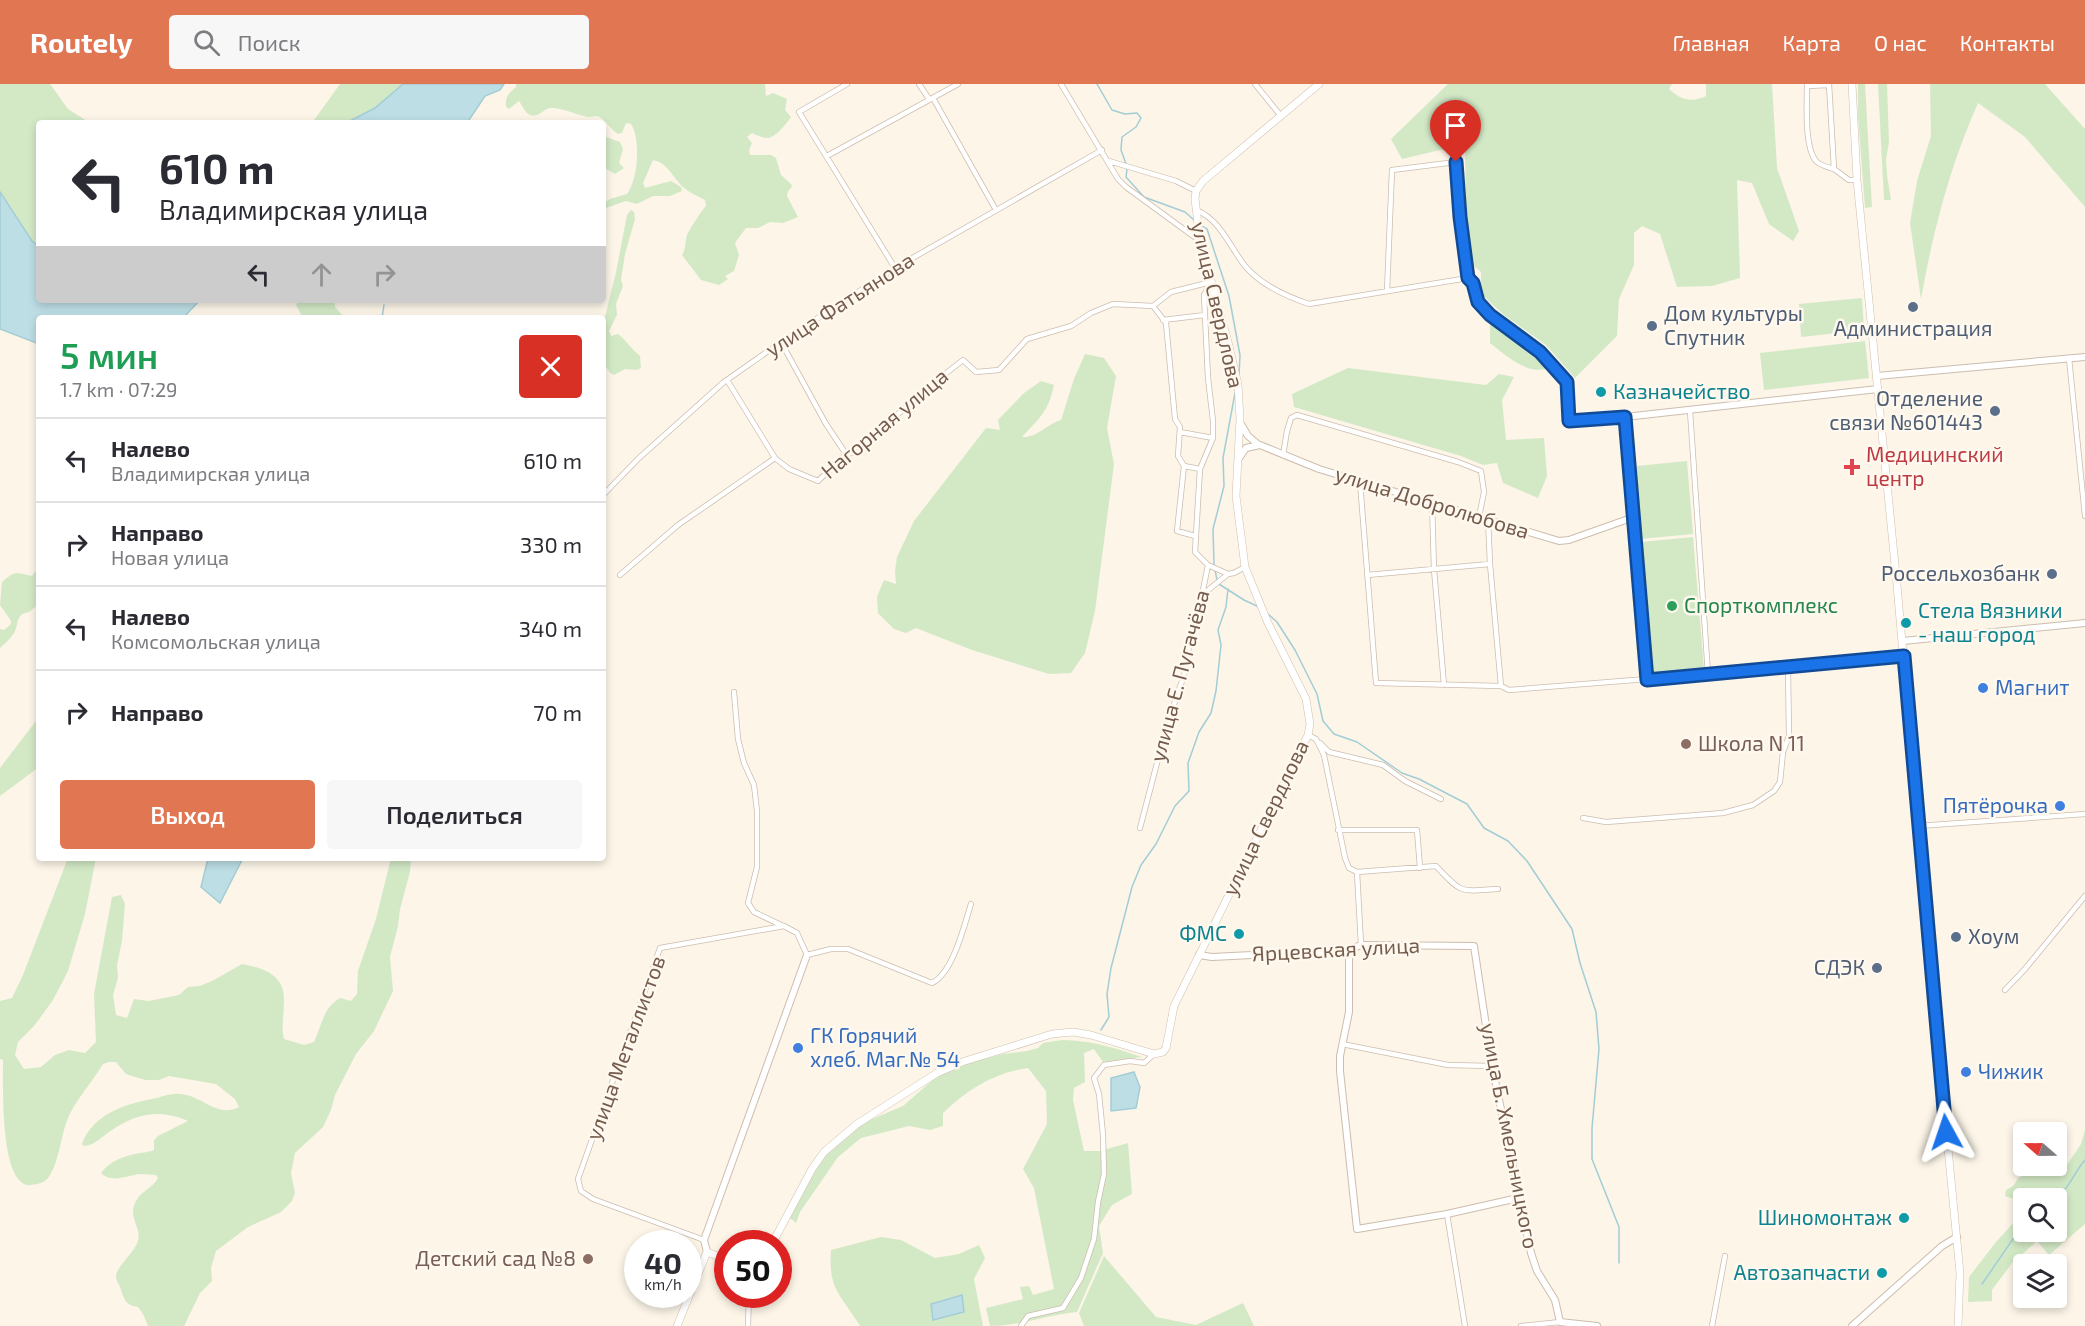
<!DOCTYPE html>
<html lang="ru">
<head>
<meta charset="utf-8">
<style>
  body { margin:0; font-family:"Exo 2",sans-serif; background:#f7f7f7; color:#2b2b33; height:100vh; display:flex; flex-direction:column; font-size:22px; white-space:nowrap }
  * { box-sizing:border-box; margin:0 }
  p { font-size:20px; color:#7c7c81 }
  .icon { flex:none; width:33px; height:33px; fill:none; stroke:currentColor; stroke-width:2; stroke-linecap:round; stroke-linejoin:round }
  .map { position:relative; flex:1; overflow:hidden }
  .sheet { position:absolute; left:36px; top:231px; width:570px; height:546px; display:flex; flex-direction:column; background:#fff; border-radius:6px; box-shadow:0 3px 9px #0003 }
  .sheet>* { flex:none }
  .top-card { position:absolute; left:36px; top:36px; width:570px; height:183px; border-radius:6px; box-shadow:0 3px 9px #0003; background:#fff; color:#2b2b33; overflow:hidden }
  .needle { width:39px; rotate:290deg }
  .tools { position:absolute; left:2013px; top:1038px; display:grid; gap:12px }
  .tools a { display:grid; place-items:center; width:54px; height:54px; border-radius:6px; background:#fff; box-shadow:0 3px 9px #0003; font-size:30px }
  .speed { position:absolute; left:624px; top:1146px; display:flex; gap:12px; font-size:30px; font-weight:700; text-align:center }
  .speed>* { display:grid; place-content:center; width:78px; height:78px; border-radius:50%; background:#fff; box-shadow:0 3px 9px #0003; line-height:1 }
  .speed small { font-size:15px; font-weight:400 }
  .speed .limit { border:9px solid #d22; background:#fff; color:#111 }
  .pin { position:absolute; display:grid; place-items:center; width:51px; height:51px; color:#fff; margin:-62px -26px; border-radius:50% 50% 50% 0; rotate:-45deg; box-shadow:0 0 6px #0007 }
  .pin .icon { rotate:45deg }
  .me { position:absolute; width:66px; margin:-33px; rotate:355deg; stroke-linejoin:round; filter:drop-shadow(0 0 4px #0008) }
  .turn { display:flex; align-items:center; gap:21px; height:126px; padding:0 24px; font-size:27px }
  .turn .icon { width:78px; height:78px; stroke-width:2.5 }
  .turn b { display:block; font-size:42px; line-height:51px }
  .lanes { display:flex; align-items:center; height:57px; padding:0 24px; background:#0003; justify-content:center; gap:30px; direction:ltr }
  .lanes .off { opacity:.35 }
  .round { display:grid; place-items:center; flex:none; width:63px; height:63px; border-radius:6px; background:#f7f7f7 }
  .head { display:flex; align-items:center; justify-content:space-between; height:102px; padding:0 24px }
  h1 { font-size:36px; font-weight:600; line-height:45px; color:#1e9e55 }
  .cta { display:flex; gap:12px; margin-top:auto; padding:12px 24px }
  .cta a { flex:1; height:69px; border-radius:6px; background:#e17652; color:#fff; font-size:24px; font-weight:600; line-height:69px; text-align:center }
  .cta a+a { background:#f7f7f7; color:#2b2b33 }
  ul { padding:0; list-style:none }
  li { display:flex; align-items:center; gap:18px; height:84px; padding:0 24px; border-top:2px solid #e1e1e2 }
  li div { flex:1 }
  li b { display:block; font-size:22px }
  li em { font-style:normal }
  header { display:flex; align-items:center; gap:36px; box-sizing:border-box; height:84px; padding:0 30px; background:#e17652; color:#fff }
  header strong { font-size:28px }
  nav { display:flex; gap:33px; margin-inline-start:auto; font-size:21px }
  .search { width:420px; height:54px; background:#f7f7f7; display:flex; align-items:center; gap:15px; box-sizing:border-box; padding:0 21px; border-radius:6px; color:#7c7c81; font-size:22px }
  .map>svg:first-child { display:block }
</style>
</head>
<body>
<header>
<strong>Routely</strong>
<div class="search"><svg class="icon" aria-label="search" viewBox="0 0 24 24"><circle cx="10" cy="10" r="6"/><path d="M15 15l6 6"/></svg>Поиск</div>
<nav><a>Главная</a><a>Карта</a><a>О нас</a><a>Контакты</a></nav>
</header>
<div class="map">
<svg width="2085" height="1242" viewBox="0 0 2085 1242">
  <rect width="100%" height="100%" fill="#fcf5e8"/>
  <path fill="#d3e9c6" d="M0,0H50L68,25L90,39H39V163L32,157L0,108Z
    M340,0H403L375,24L346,39H312Z
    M516,0H765L766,12L773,9L787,15L785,26L791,33C787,39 775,54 768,54C763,54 756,51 752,49L747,53L752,59L749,66L750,71H771L776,74L781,91L792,101L791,104L788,107L787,112L798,133L783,139L770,138L758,144H746L735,159L739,171L734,187L725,192L728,195L719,201L701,196L682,171C686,164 685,158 687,151C688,148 703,124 706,122L705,116C698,112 690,109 684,104C672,93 668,79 653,76L643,99L645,104L671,97L681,103L682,107L670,112H653L637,120L626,117L603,125V120L610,115L627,110C638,96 641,55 631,40L626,39L622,49L618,50C611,46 604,34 597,32C594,32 591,33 588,33C576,31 564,24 551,24C543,24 540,34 530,31C525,29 522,21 519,17L509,25L506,23C505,13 508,10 516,3Z
    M1448,0H1672L1669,5C1681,16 1691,19 1706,12V0H1772L1777,84L1799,147L1793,157L1769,140L1752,99L1737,96L1740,194L1712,202L1677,203L1660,150L1642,142L1634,149V181L1619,215L1617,252L1575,294L1546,261L1504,231L1481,210V188L1473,181L1466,125L1465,65L1440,66L1402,75L1391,55Z
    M1858,0H1865L1872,123L1865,124L1858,32Z
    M1878,0H1887L1889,58L1886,75L1887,91L1891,116H1884Z
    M1930,0H2045L2085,45V123L2025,53L1978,19C1950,82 1933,147 1921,215L1910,139L1917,97L1931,52Z
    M603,52L620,58L623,65L619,79L624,84L615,90L603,83Z
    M631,126L634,128L635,135L625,170L621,196L623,202L616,220L617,231L609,247L611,252L618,250C627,257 632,266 640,272L641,284L637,286L625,285L614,291L610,289L605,281L603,282V241L616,188L627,131Z
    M1862,214L1864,246L1801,253L1799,220Z
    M299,216H335V223L345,234H303L296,221Z
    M1490,238L1536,272L1546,285C1525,290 1506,271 1490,259Z
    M1865,257L1869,294L1764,306L1760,269Z
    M1085,270L1104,274L1116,292L1107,344L1114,380L1095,527L1085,569L1071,589L1049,590L972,566L916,544L906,549L894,545L878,529L877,513L884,496L896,500L895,487L897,473L914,437L986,344L1000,346L998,336L1024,309L1041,297L1054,301C1048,329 1040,333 1022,353C1037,354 1047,340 1061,336L1074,295Z
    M1348,284L1486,301L1499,290L1514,293L1502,316L1506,356L1544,354L1547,392L1538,414L1503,399L1497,379L1483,381L1461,372L1294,323L1292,310Z
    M1687,377L1693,450L1640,455L1637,382Z
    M1693,453L1704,585L1650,589L1641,458Z
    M39,483V520L29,528L22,530C17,536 18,537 16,544C14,552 6,558 0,564V545L4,546L11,540V537L0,521L2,498C14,487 16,488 32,492Z
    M39,633V683L0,712V684Z
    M68,774H96L85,830L68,887L53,916L34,942L18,958L15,971L24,985L41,983L55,971L69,966L85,969L96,958L94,910L112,813L121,811L125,820L122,857L117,881L118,894L113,911L116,931L127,934L134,915L149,917L179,911L188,903L200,902L214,896L242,880C263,884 285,890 284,917C284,930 281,943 284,955L304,961L314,958C322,941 323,924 340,914L351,917L357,910L358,887L376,835L391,774H411L410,788L400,825L398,842L390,873L393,907L374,947L356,970L335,1011L331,1026L323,1043L295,1069L291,1089L295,1109L292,1117L281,1128L248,1143L216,1167L211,1184L212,1197L200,1209L184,1242H148L143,1230L138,1223C126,1221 125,1217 121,1206C120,1201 116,1197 116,1193C115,1184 135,1168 138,1157C142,1143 127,1134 136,1117C141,1107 153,1104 158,1094L156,1091C151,1091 146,1090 141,1090C127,1091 112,1100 101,1089C109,1078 121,1073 135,1070C141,1068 148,1069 154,1066V1056L158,1052L188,1037C160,1025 138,1029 112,1046C102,1052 96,1061 84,1062L82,1060C93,1029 128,1019 157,1014C164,1012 172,1009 179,1010C201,1010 217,1035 239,1023L235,1015L216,1000L169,992L159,996H145L126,990L116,978H109L103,980C93,997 75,1017 68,1034C61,1051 59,1077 50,1091C46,1099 38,1100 31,1101C0,1104 3,1005 3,976L0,975V917L12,914L23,891Z
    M1062,956C1093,957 1112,963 1142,973L1103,978L1094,965L1084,969L1085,998L1074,1004L1073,1016L1084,1067H1100L1128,1059L1132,1110L1112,1121L1099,1142L1103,1169L1077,1228C1045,1231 1022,1242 990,1242L986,1224L1023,1215L1020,1203L1029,1202L1033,1211L1054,1205L1034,1104L1023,1085L1047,1040L1046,1007L1028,984C994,989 968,1005 943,1029V1042L930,1046L909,1042L861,1054L838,1073L800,1128L796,1139L790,1134L792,1126L825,1068L858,1041L903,1022L936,993L965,980L1003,970L1027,967L1038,964L1043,959Z
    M2085,1046V1140L2049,1171L2037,1157L2012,1179L1992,1206V1217L1968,1218L1969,1193L1996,1158L2017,1135L2023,1118L2024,1148H2056V1114H2024L2023,1118L2005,1112L2006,1106L2013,1102L2019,1093L2067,1081L2081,1060Z
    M881,1153L901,1156L935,1174L959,1170L979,1161L985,1174L974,1195L983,1242H860C841,1210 828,1207 831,1166Z
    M1104,1172L1156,1233L1196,1241L1243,1219L1254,1242H1084L1079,1229Z"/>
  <path fill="#bddee5" stroke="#a3cdd6" stroke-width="1.5" d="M403,0H504L500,6L485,12L467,39H346L375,24Z
    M0,108L32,157L39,163V216H200L183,234H39V260L0,245Z
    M208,774H243L220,819L201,803Z
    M1134,988L1140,1003L1136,1024L1111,1027V994Z
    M962,1211L964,1228L933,1236L931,1220Z"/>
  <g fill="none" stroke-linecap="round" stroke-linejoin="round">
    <path stroke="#a3cdd6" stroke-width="1.5" d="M1097,0L1112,26L1125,30L1137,29L1141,34L1136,43L1122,53L1121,66L1126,80
      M1127,85L1126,93L1144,113L1185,128L1194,136
      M1200,141L1207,145L1229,212L1240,271L1239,292
      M382,234L384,221
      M1214,481L1213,445L1224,402L1223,374L1235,309
      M1215,486L1217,496
      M1219,500L1244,516L1259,523
      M1268,530L1277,538L1295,566L1317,610L1323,637L1334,650L1357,658L1402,689L1419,695L1467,720L1484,744L1508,757L1527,777L1572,845L1580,879L1596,928L1599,965L1592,1044V1075L1619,1143V1179
      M1101,946L1109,933L1107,910L1111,884L1132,803L1141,781L1156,760L1175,722L1189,707L1188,679L1199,648L1211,629L1216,607L1221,561L1218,546L1226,523L1228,505
      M2055,1114C2069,1106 2074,1088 2085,1076
      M1982,1200L2024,1139"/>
    <defs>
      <path id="minor" d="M847,0L799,28L895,184
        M919,0L929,15
        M1061,0L1118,95L1126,103L1200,157
        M1255,0L1281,32
        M1807,0C1807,19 1804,63 1816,77C1821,82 1828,83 1834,85
        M1829,0L1834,85L1849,96H1857
        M1807,2L1829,1
        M933,14L996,126
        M827,72L958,0
        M1109,77L1176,97L1196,107
        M1196,126C1220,135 1230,163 1245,182C1261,201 1285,212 1309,220L1468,194
        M1387,207L1392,86L1456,78L1460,133L1468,194L1473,199L1478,218L1490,231L1540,268L1567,298L1569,337L1625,333
        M1153,222L1166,239L1175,335L1180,343L1178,372L1184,382L1177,447L1195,452
        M1153,222L1171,208L1211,198
        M1163,236L1205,231
        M781,258L826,340L846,370
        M2069,274L2085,432
        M727,296L775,374L789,385L818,397L846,370L858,368L917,312L963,276L976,288L999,286L1027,255L1071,242L1091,229L1113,220L1153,222
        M1690,327L1708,590
        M1180,348L1213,354
        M1283,371L1287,347L1291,334L1297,331L1458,378L1481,387L1484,408L1479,433
        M1184,382L1200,385
        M1360,398L1376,599L1501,602L1509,606L1647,595
        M603,411L639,374L724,298L781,258L895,184L1102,66
        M1432,419L1434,485L1444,601
        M1488,435L1490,480L1501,602
        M1228,490L1234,489L1245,483
        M620,491L678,441L775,374
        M1367,491L1490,480
        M1202,511L1228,490L1208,481
        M734,608L738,655L744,679L754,701L757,727V783L748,819L754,828L783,842
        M1308,651L1316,655L1324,671L1345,774L1349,784L1357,788L1361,861
        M1320,659L1329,668L1383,681L1405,697L1441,715
        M1583,734L1606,738L1723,729L1753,721L1774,707L1780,698L1783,668L1789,652L1788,584
        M1918,742L2085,730
        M1140,744L1167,641L1184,591L1191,550L1202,511L1208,481L1195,468L1200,385L1213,354V337L1208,294L1204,211L1211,198
        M1338,746H1417L1420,784
        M1357,788L1436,782C1463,811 1460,807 1498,805
        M2005,906L2025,885L2085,812
        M1342,960L1448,981L1492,982
        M1447,1130L1465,1242
        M704,1156L593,1115L581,1107L578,1095L660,864L784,842L797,849L807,871L831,865H848L932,899C953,889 964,842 971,820
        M748,1242L749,1210
        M1021,1242L1028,1232L1063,1224L1081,1194L1094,1155L1098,1118L1104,1090L1103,1051L1099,1010L1094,994L1104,981L1130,977L1144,979L1154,970
        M1521,1242L1560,1238
        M1712,1242L1725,1172"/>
      <path id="tertiary" d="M1877,292L2085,273
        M1878,305L1625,333L1647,595L1904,572
        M1241,340L1248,352L1259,361
        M1239,374L1246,364L1260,361L1319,385L1559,457L1569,456L1634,433
        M1903,557L2085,539
        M1349,866V928L1340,972V987L1357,1145L1447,1130L1518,1114
        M1199,871L1212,873L1349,866L1361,861L1474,862L1492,982L1531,1169L1537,1187L1555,1216L1560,1238L1597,1242
        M707,1168L704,1156L807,871
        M1852,1242L1942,1162L1957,1153"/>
      <path id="secondary" d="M1852,0L1857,96L1897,501L1928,857L1960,1189L1958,1242
        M772,1160L812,1085L824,1068L857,1040L937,989L962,978L1052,950L1073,948L1091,951L1154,970L1163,968L1166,964L1174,922L1308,651L1310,640L1306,615L1268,539L1245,483L1236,412L1240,335L1238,301L1228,258L1200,157L1195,115L1196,107L1203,97L1319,0
        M677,1242L707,1168L728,1176"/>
    </defs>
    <use href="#minor" stroke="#cdbdae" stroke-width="6"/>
    <use href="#tertiary" stroke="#cdbdae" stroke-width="8"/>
    <use href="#secondary" stroke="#d2bfae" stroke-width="8"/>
    <use href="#minor" stroke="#fff" stroke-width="4.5"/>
    <use href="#tertiary" stroke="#fff" stroke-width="6"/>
    <use href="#secondary" stroke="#fff" stroke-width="7"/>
  </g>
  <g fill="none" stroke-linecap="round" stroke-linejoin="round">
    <defs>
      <path id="route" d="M1456,78L1460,133L1468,194L1473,199L1478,218L1490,231L1540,268L1567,298L1569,337L1625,333L1647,596L1904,572L1946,1048"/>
    </defs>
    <use href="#route" stroke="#114b97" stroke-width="15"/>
    <use href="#route" stroke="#1a73e8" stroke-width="10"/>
  </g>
  <g fill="#5c6f8a" stroke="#fef8ee" stroke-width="2">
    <circle cx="1913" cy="223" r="6"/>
    <circle cx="1652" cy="242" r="6"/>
    <circle cx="1995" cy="327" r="6"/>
    <circle cx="2052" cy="490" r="6"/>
    <circle cx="1956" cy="853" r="6"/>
    <circle cx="1877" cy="884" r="6"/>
  </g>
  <g fill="#0f9aa8" stroke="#fef8ee" stroke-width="2">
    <circle cx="1601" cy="308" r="6"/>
    <circle cx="1906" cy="539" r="6"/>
    <circle cx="1239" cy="850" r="6"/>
    <circle cx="1904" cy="1134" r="6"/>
    <circle cx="1882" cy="1189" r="6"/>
  </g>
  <path fill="#e0444e" stroke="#fef8ee" stroke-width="2" d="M1849 374h6v6h6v6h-6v6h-6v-6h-6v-6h6z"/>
  <circle fill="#2e9e5b" stroke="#fef8ee" stroke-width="2" cx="1672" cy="522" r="6"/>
  <g fill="#3f7fe0" stroke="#fef8ee" stroke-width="2">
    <circle cx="1983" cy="604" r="6"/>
    <circle cx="2060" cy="722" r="6"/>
    <circle cx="798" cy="964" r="6"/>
    <circle cx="1966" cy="988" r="6"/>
  </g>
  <g fill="#8d6e63" stroke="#fef8ee" stroke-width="2">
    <circle cx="1686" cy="660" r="6"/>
    <circle cx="588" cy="1175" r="6"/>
  </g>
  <g text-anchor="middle" stroke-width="5" stroke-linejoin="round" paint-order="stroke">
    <g font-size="21" fill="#755c4d" stroke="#fef8ee">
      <text transform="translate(840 221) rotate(-33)" y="7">улица Фатьянова</text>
      <text transform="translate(1217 221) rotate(77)" y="7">улица Свердлова</text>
      <text transform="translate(885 340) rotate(-40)" y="7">Нагорная улица</text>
      <text transform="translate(1432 419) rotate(17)" y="7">улица Добролюбова</text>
      <text transform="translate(1180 592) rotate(-75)" y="7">улица Е. Пугачёва</text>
      <text transform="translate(1266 734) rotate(-64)" y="7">улица Свердлова</text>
      <text transform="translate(1336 866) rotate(-3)" y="7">Ярцевская улица</text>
      <text transform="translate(626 964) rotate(-70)" y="7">улица Металлистов</text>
      <text transform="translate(1509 1052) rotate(79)" y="7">улица Б. Хмельницкого</text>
    </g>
    <g font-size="21" fill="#4e5e75" stroke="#fef8ee" text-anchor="end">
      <text x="1664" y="237" text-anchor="start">Дом культуры<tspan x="1664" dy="24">Спутник</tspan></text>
      <text x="1913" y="252" text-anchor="middle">Администрация</text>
      <text x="1983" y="322">Отделение<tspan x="1983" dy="24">связи №601443</tspan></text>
      <text x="2040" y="497">Россельхозбанк</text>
      <text x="1968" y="860" text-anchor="start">Хоум</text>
      <text x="1865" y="891">СДЭК</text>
    </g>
    <g font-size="21" fill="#0d838f" stroke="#fef8ee" text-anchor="end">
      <text x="1613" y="315" text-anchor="start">Казначейство</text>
      <text x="1918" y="534" text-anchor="start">Стела Вязники<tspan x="1918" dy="24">- наш город</tspan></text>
      <text x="1227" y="857">ФМС</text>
      <text x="1892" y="1141">Шиномонтаж</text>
      <text x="1870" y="1196">Автозапчасти</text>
    </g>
    <g font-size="21" fill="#be3a42" stroke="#fef8ee" text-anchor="start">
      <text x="1866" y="378">Медицинский<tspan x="1866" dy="24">центр</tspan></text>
    </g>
    <g font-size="21" fill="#27864d" stroke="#fef8ee" text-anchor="start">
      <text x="1684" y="529">Спорткомплекс</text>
    </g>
    <g font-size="21" fill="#366cbe" stroke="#fef8ee" text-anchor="start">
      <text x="1995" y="611">Магнит</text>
      <text x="2048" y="729" text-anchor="end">Пятёрочка</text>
      <text x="810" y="959">ГК Горячий<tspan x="810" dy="24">хлеб. Маг.№ 54</tspan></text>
      <text x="1978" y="995">Чижик</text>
    </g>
    <g font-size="21" fill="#785e54" stroke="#fef8ee" text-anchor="start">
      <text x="1698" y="667">Школа N 11</text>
      <text x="576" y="1182" text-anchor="end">Детский сад №8</text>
    </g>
  </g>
</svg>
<div class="tools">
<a><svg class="needle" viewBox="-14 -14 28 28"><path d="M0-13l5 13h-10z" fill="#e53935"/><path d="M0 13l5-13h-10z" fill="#7c7c81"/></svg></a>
<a><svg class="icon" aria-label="search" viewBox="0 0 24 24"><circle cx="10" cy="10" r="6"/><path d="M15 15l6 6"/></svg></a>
<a><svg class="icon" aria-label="layers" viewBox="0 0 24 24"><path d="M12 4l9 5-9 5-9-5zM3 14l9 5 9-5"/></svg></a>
</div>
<div class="speed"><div>40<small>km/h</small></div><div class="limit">50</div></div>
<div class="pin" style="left:1456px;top:78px;background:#d93025"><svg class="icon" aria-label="arrive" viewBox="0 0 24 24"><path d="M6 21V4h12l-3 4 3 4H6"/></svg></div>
<svg class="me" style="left:1946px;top:1048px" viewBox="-20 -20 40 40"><path d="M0-17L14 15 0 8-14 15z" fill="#1a73e8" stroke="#fff" stroke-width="4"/></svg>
<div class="top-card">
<div class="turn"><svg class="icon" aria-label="left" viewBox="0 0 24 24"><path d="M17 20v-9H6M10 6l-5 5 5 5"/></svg><div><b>610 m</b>Владимирская улица</div></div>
<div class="lanes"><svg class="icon" aria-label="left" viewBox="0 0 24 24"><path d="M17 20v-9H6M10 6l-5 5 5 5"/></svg><svg class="icon off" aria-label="ahead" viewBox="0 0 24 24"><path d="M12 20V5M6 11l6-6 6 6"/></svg><svg class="icon off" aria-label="right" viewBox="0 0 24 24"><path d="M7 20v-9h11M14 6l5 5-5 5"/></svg></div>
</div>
<section class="sheet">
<div class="head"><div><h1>5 мин</h1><p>1.7 km · 07:29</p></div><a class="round" style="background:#d93025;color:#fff"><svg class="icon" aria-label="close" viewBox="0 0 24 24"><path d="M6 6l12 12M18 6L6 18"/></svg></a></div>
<ul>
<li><svg class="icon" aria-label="left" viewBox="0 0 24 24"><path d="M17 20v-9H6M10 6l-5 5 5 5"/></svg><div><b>Налево</b><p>Владимирская улица</p></div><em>610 m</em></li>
<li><svg class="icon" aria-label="right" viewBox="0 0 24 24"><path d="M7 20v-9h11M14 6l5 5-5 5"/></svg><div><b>Направо</b><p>Новая улица</p></div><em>330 m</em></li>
<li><svg class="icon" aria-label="left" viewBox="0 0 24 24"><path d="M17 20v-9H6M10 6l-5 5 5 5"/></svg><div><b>Налево</b><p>Комсомольская улица</p></div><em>340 m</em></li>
<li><svg class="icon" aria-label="right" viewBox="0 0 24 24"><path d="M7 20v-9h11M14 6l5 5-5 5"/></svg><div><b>Направо</b></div><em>70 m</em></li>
</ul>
<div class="cta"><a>Выход</a><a>Поделиться</a></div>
</section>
</div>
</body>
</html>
